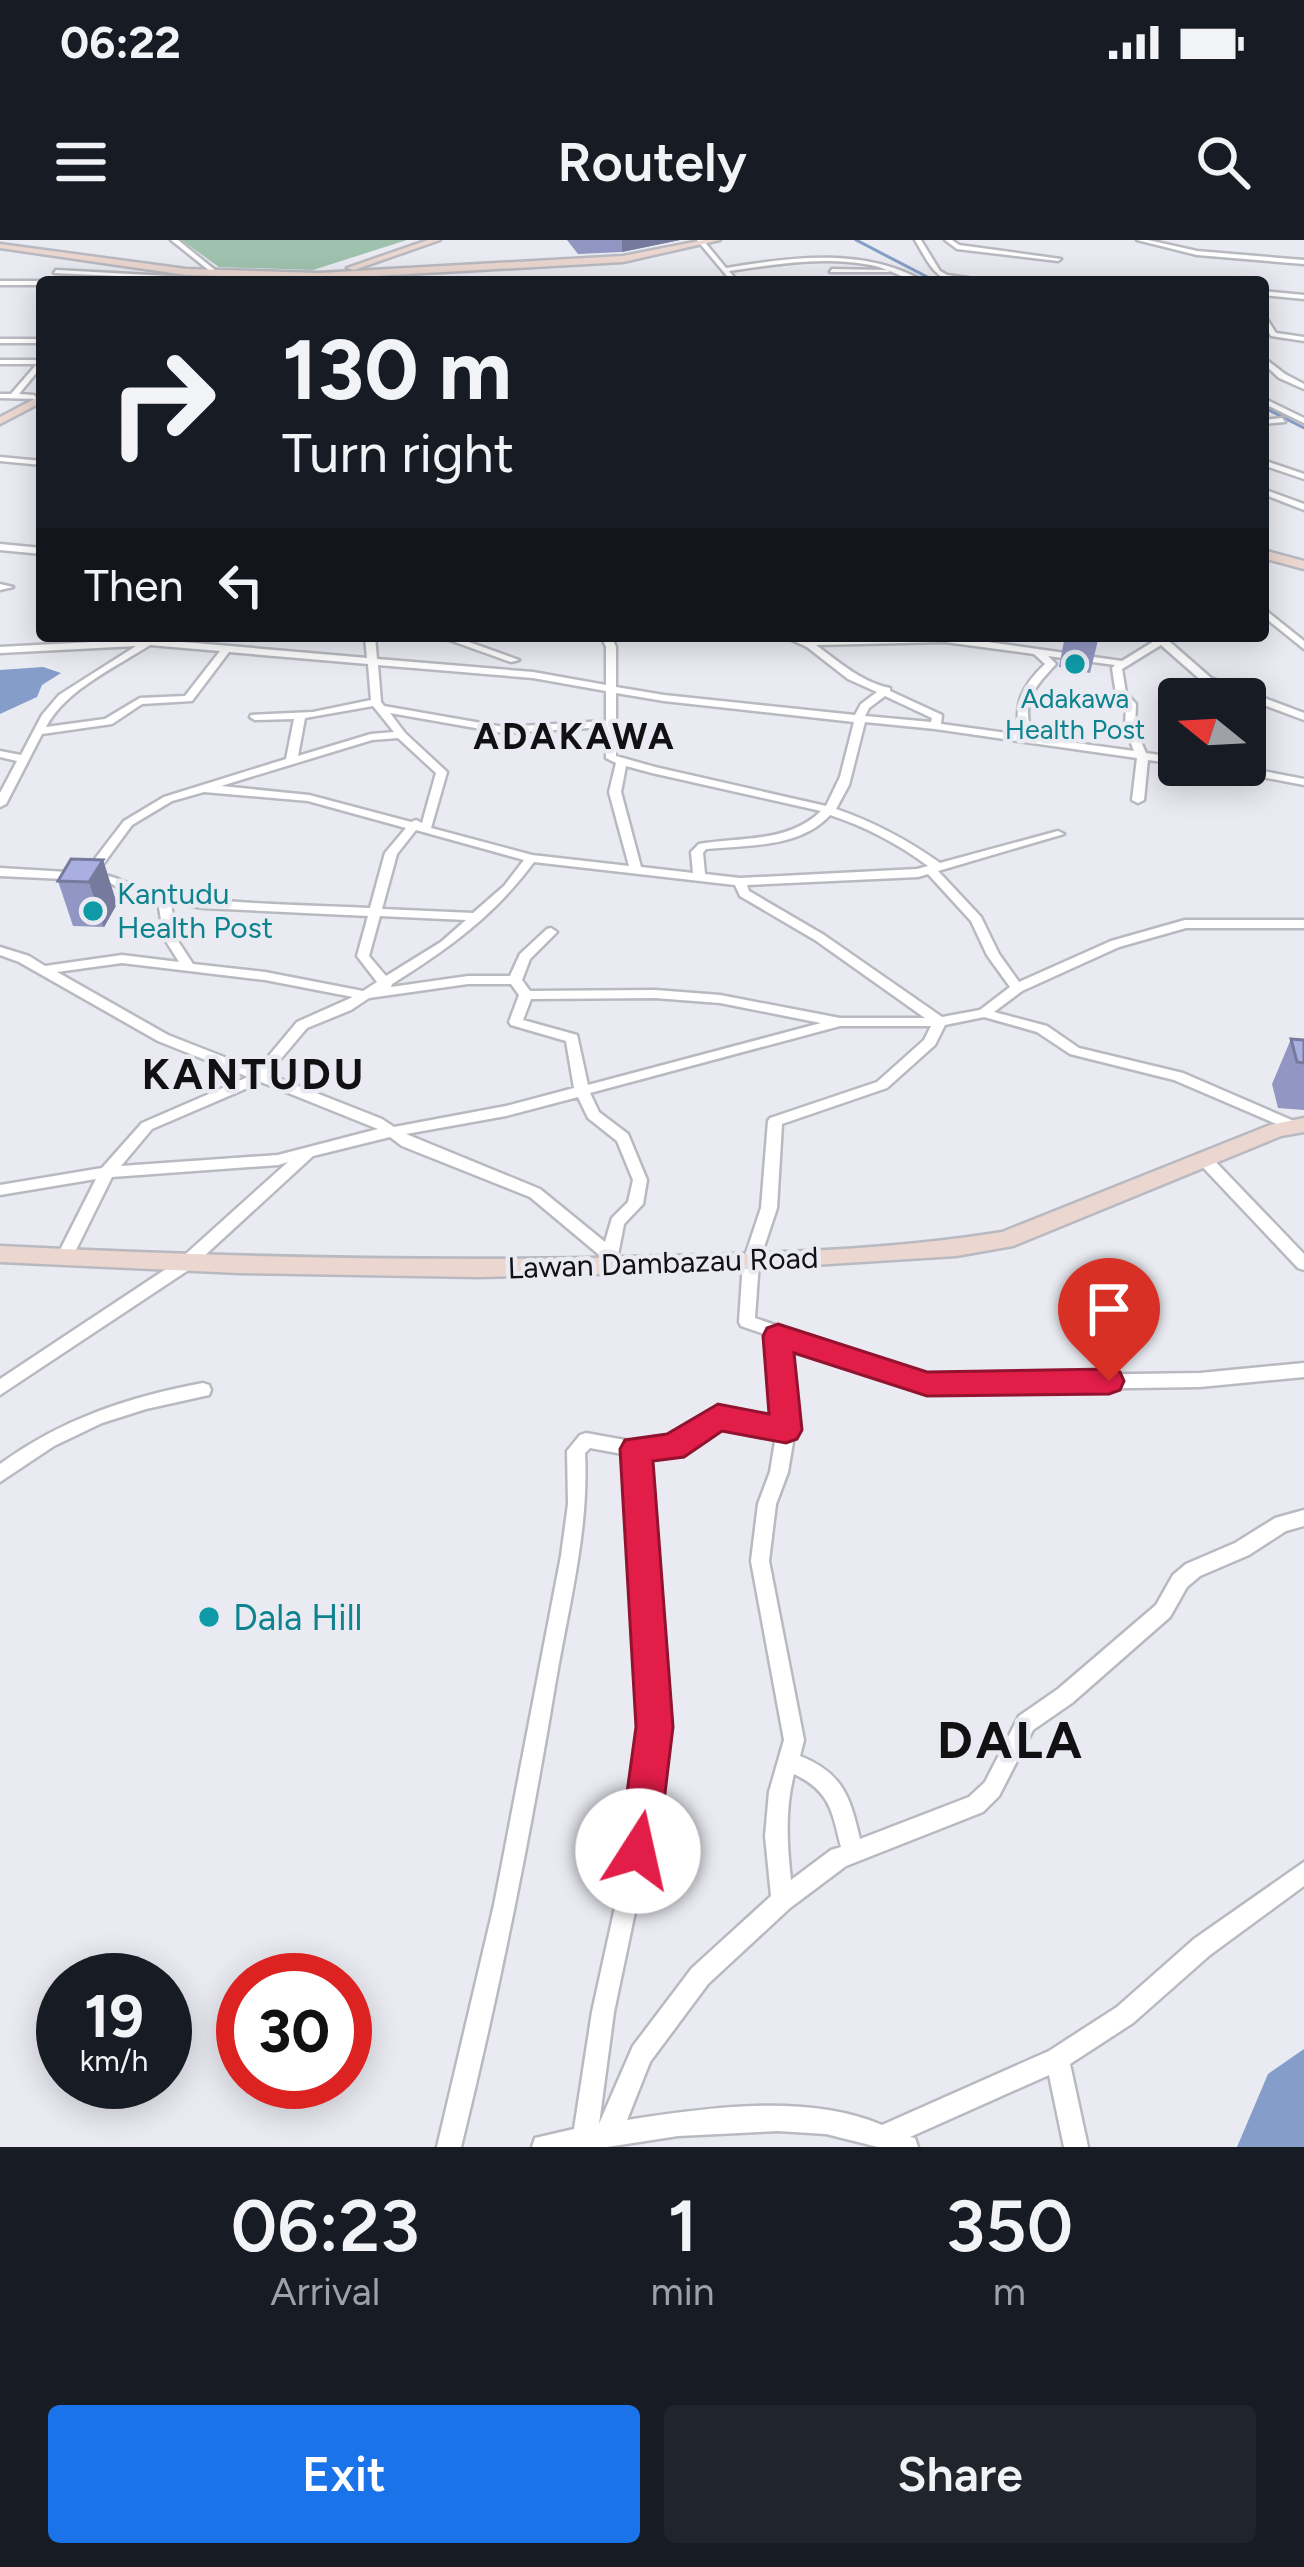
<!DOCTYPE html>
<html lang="en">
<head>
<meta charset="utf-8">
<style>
  body { margin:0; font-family:Figtree,sans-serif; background:#20242c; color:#f1f3f6; height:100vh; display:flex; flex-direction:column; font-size:45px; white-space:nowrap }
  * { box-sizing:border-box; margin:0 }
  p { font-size:39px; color:#9ea1a6 }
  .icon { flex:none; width:66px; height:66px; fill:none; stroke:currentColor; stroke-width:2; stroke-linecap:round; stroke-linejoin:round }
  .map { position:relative; height:1907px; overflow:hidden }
  .panel { display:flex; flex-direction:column; background:#171b24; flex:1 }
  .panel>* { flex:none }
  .guide { position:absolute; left:36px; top:36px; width:1233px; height:366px; border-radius:12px; box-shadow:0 6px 30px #0003; background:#171b24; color:#f1f3f6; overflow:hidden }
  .needle { width:78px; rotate:288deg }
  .buttons { position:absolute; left:1158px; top:438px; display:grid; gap:24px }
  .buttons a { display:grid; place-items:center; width:108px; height:108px; border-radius:12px; background:#171b24; box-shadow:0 6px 30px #0003; font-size:60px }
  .speed { position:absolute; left:36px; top:1713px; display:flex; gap:24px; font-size:60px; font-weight:700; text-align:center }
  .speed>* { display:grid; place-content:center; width:156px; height:156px; border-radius:50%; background:#171b24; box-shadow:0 6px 30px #0003; line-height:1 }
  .speed small { font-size:30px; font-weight:400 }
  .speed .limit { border:18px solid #d22; background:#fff; color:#111 }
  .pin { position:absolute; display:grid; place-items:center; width:102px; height:102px; color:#fff; margin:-123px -51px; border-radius:50% 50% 50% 0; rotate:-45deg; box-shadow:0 0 12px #0007 }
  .pin .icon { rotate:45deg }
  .me { position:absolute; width:132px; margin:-66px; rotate:10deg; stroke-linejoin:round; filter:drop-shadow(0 0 9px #0008) }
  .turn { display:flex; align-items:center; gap:42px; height:252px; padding:0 48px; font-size:54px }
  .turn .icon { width:156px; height:156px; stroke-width:2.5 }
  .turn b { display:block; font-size:84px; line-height:102px }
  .then { display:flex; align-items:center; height:114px; padding:0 48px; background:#0003; gap:24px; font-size:45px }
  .eta { display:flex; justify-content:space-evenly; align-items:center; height:204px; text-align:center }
  .eta b { font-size:72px; font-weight:600; line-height:84px }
  .primary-button { display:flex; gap:24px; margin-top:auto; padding:24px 48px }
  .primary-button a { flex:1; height:138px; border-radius:12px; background:#1a73e8; color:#fff; font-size:48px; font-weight:600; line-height:138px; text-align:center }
  .primary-button a+a { background:#20242c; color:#f1f3f6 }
  .status { display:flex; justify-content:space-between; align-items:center; height:84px; padding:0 60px; background:#171b24; direction:ltr }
  .status svg { height:33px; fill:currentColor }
  header { display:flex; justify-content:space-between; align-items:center; height:156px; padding:0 48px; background:#171b24; font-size:54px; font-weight:600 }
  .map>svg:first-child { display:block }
</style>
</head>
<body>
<div class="status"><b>06:22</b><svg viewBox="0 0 49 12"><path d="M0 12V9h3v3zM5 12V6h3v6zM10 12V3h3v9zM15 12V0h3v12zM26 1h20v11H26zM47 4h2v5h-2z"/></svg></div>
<header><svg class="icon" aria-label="menu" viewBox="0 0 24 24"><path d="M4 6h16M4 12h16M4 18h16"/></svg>Routely<svg class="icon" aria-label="search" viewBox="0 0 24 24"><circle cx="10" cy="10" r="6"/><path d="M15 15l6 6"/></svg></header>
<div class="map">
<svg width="1304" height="1907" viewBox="0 0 1304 1907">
  <rect width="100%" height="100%" fill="#eaebf2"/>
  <path fill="#9fc2af" d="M181,0H407L313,30L219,27Z"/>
  <path fill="#859dc9" d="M43,427L61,433L42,445L37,457L0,474V430Z
    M1304,1809V1907H1237L1268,1834Z"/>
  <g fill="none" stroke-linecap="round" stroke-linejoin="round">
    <path stroke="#859dc9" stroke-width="3" d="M856,0L937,42
      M1263,167L1304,188"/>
    <defs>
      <path id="street" d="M171,0H178L215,30V32H211Z
        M697,0H703L726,28C792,17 865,7 925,42C907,41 890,29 871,25C824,16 776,24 729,31L738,42H732Z
        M915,0H921L940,31L947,35L996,42L952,38L957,42C934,40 926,18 915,0Z
        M945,0H952L959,5L1061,19L1058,21L957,9Z
        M1137,0H1148L1197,11L1304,20V24L1197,15Z
        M832,29L887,30L890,32H830Z
        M56,30L244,40L247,42L54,33Z
        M0,41H42L44,42L42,45H0Z
        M1263,51L1304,55V59L1263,55Z
        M1263,73L1276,93L1304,97V101L1271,96L1263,82Z
        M0,99H42V103H0Z
        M1263,117L1285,134L1304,144V149L1279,138L1263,123Z
        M0,120H42V126L19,154L34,155L37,159L0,158V154H11L37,124H0Z
        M1263,158L1304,178V183L1263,163Z
        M1282,178L1285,182L1263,184V180Z
        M0,217L42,221V225L0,221Z
        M1263,220L1304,234V239L1263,225Z
        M1263,249L1304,264V270L1263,254Z
        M0,304L42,308V314L0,310Z
        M0,344L13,347L0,350Z
        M1263,368L1304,401V409L1263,376Z
        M365,396H375L377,419L533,432L606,445V407L601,396H611L616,407V447L664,455L855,475L861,464L877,452L848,439L807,407L783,396H796L804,399L945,396L1122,421L1156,400L1152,396H1163L1211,438L1304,473V480L1203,442L1161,405L1122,429L1126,453L1136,464L1135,488L1146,513L1179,518V524L1148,520L1144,560L1138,563L1132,560L1137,518L935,489L865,482L849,545L836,569C874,582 906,599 940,623L1058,591L1064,594L938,631L981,677L999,714L1019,742L1111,701L1185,680H1304V688H1186L1119,707L1022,751L994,772L1047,786L1079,808L1183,833L1296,882L1298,885L1291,890L1286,888L1174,840L1070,814L1037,792L984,777L945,785L935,805L887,848L782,884L777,968L759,1022L755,1078L927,1137L1200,1133L1304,1123V1137L1200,1147L927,1151L787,1102L795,1190L788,1232L776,1264L769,1321L804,1500L800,1516C843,1533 850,1557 860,1599L969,1557L985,1542L1019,1476L1058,1449L1156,1365L1173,1335L1186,1324L1235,1303L1275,1278L1304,1270V1286L1286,1291L1249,1315L1200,1336L1187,1347L1170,1377L1072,1463L1033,1490L999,1556L983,1572L846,1626L790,1668L708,1744L650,1822L627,1880C705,1868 807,1853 882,1885L1049,1811L1117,1767L1194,1699L1304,1622V1646L1210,1715L1133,1783L1070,1824L1088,1907H1064L1049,1835L910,1897L915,1898L918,1907H878L826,1894L778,1891L678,1896L607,1907H532L535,1898L574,1889L592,1772L637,1567L645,1487L628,1215L590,1208L585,1213C589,1290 569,1364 556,1440C530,1597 499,1753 461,1907H437L494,1665L561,1316L568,1264L567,1211L580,1195L586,1193L636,1202L669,1200L718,1170L777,1181L770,1096L741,1086L739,1082L743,1022L761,968L768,881L770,878L877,842L924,800L931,786H840L590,853L599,872L628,894L647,940L643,964L624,984L618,1015L620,1029L618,1033H606L603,1018L530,957L402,906L390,897L313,916L190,1029L0,1155V1139L178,1021L288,922L278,925L112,937L70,1022H58L56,1018L96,939L0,955V945L102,928L142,883L248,837L158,801L19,722L0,715V707L29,716L45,726L122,715L179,722L164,698L158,661L136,658L107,641L0,636V628L84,633L124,581L164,557L286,519L294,479L255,480L250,477L251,475L313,472L371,460L368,424L229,412L192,461L142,464L112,484L42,494L6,564L0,567V553L17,521L0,517V511L21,515L42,475L59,455L136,406L0,413V407L148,399L367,418ZM945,402L1034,414L1045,424C1023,445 1012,465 1021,495L941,484L942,475L890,451V448C861,442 839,422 816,405ZM150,405L220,411L185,456L140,458L105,479L46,487C65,450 116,427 150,405ZM1048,416L1115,425L1112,428L1116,454L1126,465L1125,488L1134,511L1033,497C1020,462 1033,449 1056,424ZM378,425L533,438L606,451V481L504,487L384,466L381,462ZM616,453L664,461L854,482L840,537L826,566L655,527L616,516ZM885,456L932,478L931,482L865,476L869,468ZM373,466L394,492L371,494L298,516L305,478ZM390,473L504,493L606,487V518L616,523L609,552L629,626L532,615L431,588L447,532L405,493ZM398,498L436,533L422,583L416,580L411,582L309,555L221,546L372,500ZM626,526L652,533L821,571C789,603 740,597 699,604L691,612L693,633L641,627L621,552ZM204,552L308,561L406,588L385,613L370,668C299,665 229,664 159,654C136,651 120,635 96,634L132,585L172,561ZM830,575C866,587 897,603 928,626L917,629L740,638L705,634L703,613L706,609C748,605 800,608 830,575ZM416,590L524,620L504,646L473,673L382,669L397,614ZM534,622L735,645L740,656L815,700L925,778H840L720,755L655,750L530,751L522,740L530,719L557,692L551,688L547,689L520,714L510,736H468L391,747L392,744C448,709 494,676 534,622ZM928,634L971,681L987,715L1010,747L980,770L942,777L824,695L749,651L747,645L918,637ZM171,663L204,668L368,676L357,716L377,742L363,751L265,732L193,724L176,698ZM380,676L466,680L441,702L386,736L369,716ZM122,723L265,740L353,757L297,782L257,830L168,795L57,732ZM468,744H511L519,755L509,782L511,785L566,801L574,848L506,866L394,887L382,879L268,834L307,788L351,770L369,758ZM655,758L720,763L821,783L588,845L577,795L523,780L531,759ZM261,842L378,889L278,915L121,926L152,889ZM578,857L588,878L617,901L633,940L628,962L612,978L605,1002L540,949L406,894L506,876ZM720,1184L776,1195L770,1232L758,1264L751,1321L784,1500L769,1552L765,1596L771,1656L692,1728L633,1806L599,1884L614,1772L657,1567L665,1487L645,1216L678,1212ZM794,1534C830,1551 832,1571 841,1607L831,1610L791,1640C787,1604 785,1569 794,1534Z
        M438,396H452L519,420L511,422Z
        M1210,525H1232L1304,539V545L1215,528Z
        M1203,913L1208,914L1304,1014V1030L1298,1028L1198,922L1196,918Z
        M203,1143L209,1145L211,1150L209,1155L146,1169L102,1183L54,1206L0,1242V1224C62,1179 128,1157 203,1143Z"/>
      <path id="secondary" d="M428,0H440L354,30L347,28Z
        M704,0H720L623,22L319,39L186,35L0,8V4L186,29L319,33L623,16Z
        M42,155V162L0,184V177Z
        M1263,310L1304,321V329L1263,318Z
        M1304,878V892L1281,896L1013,1006L956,1016L717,1031L478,1037L239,1033L0,1022V1006C222,1017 443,1023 666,1016C777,1013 891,1010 1002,992L1270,885Z"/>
    </defs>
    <use href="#street" stroke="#b9bac1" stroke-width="5"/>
    <use href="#secondary" stroke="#b9bac1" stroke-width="5"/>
    <use href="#street" fill="#fff" fill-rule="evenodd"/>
    <use href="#secondary" fill="#ebd7cf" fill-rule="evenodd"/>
  </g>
  <path fill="#9197c2" d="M567,0H680L622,12L578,14Z
    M1065,396H1099L1090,433L1059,427Z
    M103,620L117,664L104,687L73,686L58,641Z
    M1291,799L1304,800V870L1278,868L1272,844Z"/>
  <path fill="#767b9e" d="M622,0H680L622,12Z
    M103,620L117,664L104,687L89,642Z"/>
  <path fill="#a9b0e1" stroke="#767b9e" stroke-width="3" d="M71,619L103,620L89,642L58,641Z
    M1291,799L1304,800V823L1297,822Z"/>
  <path fill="#e11d48" stroke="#92132f" stroke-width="3" d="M778,1084L927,1132L1109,1129L1120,1132L1124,1141L1120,1150L1109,1154L927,1156L794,1113L802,1190L797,1199L786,1203L722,1191L684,1217L653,1221L673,1487L658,1611L652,1624L638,1630L624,1624L619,1611L636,1487L620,1209L625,1200L667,1194L718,1164L769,1174L763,1096L767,1088Z"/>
  <g fill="#0f9aa8" stroke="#eaebf2" stroke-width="4.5">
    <circle cx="1075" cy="424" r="12"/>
    <circle cx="93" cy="671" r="12"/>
    <circle cx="209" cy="1377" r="12"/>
  </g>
  <g text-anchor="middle" stroke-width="9" stroke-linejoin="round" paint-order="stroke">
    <g font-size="27" fill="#0d838f" stroke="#eaebf2">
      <text x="1075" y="468">Adakawa<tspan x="1075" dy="31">Health Post</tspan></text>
    </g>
    <g font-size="30" fill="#0d838f" stroke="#eaebf2" text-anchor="start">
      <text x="117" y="664">Kantudu<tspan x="117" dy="34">Health Post</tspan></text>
    </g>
    <g font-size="30" fill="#111114" stroke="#eaebf2">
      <text transform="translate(663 1023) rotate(-2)" y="10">Lawan Dambazau Road</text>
    </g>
    <g font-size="36" font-weight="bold" letter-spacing="3" fill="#111114" stroke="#eaebf2">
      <text x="575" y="509">ADAKAWA</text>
    </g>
    <g font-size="36" fill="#0d838f" stroke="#eaebf2" text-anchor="start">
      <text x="233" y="1390">Dala Hill</text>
    </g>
    <g font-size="42" font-weight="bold" letter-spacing="3" fill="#111114" stroke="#eaebf2">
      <text x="254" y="849">KANTUDU</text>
    </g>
    <g font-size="51" font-weight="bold" letter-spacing="3" fill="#111114" stroke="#eaebf2">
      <text x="1011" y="1518">DALA</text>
    </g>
  </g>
</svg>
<div class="buttons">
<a><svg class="needle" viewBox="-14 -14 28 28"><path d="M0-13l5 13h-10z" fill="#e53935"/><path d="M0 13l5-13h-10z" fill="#9ea1a6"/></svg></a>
</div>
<div class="speed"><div>19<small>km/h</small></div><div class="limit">30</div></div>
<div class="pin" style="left:1109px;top:1141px;background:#d93025"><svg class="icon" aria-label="arrive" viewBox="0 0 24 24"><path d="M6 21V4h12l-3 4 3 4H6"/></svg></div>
<svg class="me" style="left:638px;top:1611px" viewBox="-20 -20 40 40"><circle r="19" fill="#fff"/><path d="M0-13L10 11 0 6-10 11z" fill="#e11d48"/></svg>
<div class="guide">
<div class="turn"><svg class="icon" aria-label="right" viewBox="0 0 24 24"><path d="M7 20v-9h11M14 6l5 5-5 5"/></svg><div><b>130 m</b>Turn right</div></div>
<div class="then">Then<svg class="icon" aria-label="left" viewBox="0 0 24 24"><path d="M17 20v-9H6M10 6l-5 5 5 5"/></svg></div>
</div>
</div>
<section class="panel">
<div class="eta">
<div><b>06:23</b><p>Arrival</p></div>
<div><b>1</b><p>min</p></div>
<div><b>350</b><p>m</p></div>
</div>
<div class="primary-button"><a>Exit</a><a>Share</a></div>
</section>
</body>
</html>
